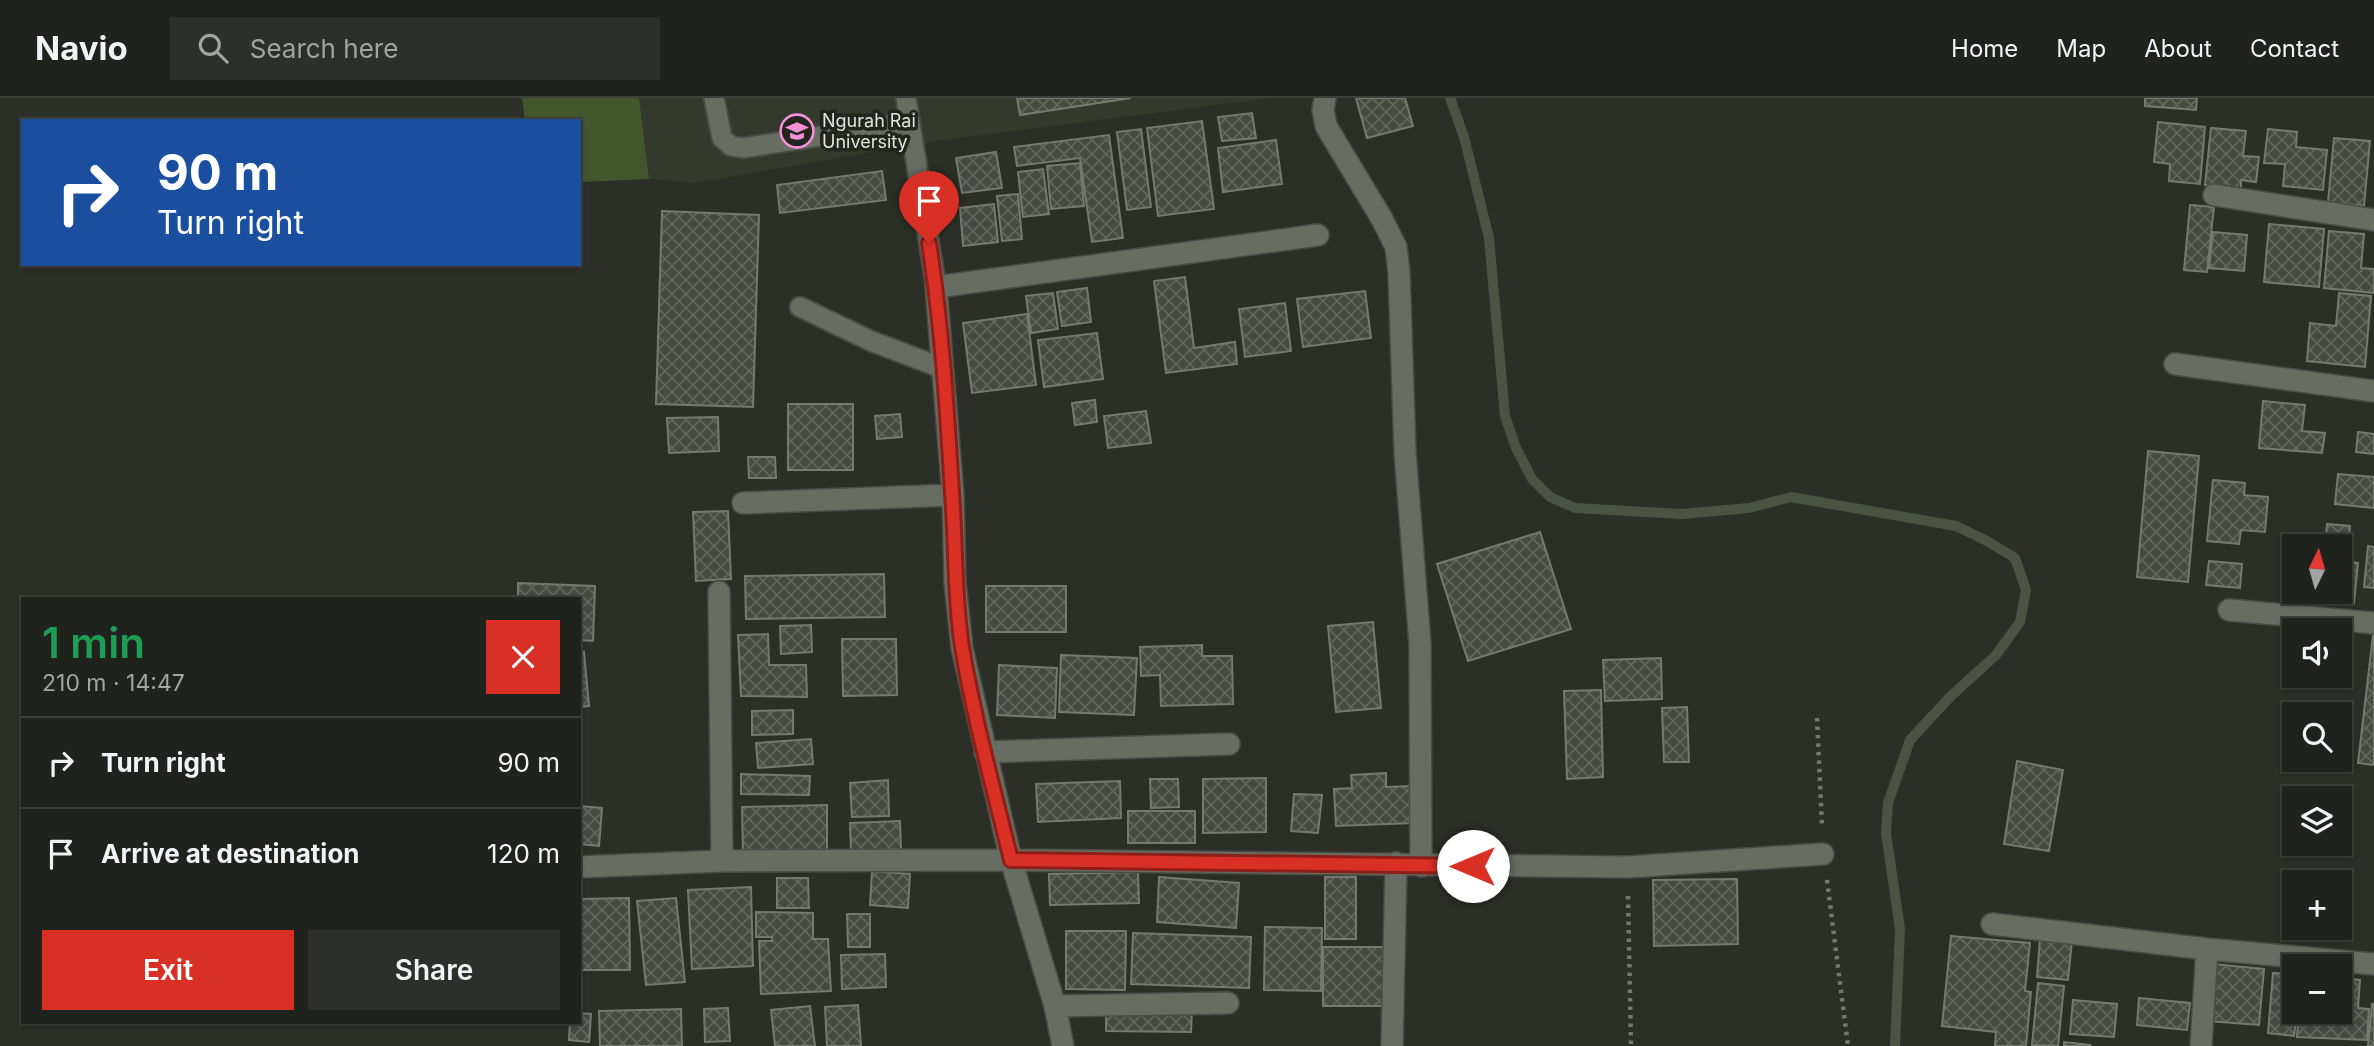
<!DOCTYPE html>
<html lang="en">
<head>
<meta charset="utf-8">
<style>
  body { margin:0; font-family:Inter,sans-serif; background:#2d2f2a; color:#f1f3f6; height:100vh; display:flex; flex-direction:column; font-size:26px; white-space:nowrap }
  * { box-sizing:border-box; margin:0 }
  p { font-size:23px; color:#a2a4a4 }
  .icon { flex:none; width:38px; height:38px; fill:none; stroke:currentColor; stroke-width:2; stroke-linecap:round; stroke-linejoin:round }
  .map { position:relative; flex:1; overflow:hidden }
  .sheet { position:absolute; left:21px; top:499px; width:560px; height:427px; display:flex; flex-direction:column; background:#20231d; border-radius:0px; box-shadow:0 2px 5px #0004,0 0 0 2px #3d403b }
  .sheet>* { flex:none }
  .banner { position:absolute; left:21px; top:21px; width:560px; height:147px; border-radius:0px; box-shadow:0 2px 5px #0004,0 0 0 2px #3d403b; background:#1a4fa0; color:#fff; overflow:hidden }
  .needle { width:46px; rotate:5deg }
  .controls { position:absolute; left:2282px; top:436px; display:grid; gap:14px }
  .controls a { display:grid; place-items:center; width:70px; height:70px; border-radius:0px; background:#20231d; box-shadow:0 2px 5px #0004,0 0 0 2px #3d403b; font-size:35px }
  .pin { position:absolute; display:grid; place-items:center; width:60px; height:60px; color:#fff; margin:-72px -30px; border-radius:50% 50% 50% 0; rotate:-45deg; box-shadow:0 0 7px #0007 }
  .pin .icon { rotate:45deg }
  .me { position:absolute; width:77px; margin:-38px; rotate:270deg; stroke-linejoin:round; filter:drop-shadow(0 0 5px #0008) }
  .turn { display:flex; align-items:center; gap:24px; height:147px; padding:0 21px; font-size:32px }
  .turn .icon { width:91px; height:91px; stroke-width:2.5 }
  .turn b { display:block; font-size:49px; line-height:60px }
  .round { display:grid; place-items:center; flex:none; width:74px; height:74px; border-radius:0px; background:#2d2f2a }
  .overview { display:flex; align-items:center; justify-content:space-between; height:119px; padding:0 21px }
  h1 { font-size:42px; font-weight:600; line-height:52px; color:#1e9e55 }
  .action { display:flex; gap:14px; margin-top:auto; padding:14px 21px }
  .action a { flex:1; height:80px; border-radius:0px; background:#d93025; color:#fff; font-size:28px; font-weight:600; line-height:80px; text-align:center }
  .action a+a { background:#2d2f2a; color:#f1f3f6 }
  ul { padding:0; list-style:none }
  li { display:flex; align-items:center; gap:21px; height:91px; padding:0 21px; border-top:2px solid #3d403b }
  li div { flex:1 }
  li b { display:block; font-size:26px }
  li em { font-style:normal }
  header { display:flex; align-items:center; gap:42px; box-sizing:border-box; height:98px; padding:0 35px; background:#20231d; border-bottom:2px solid #3d403b }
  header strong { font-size:33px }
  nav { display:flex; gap:38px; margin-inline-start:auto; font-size:24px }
  .search { width:490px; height:63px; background:#2d2f2a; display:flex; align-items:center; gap:18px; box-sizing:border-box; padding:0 24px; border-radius:0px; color:#a2a4a4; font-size:26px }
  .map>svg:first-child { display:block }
</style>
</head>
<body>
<header>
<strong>Navio</strong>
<div class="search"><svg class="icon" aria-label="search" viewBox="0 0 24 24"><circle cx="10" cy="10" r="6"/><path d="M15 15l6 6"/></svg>Search here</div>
<nav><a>Home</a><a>Map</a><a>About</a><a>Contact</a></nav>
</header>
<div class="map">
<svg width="2374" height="948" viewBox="0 0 2374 948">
  <defs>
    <pattern id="building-cross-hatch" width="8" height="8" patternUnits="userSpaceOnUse" patternTransform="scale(1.75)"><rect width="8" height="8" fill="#464b42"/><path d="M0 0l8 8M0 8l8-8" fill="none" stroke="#60655d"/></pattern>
  </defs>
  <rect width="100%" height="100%" fill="#2b2f27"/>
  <path fill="#33392d" d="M522,0H1271L935,43L695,85L649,81L579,84V23H525Z"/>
  <path fill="#41562d" d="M522,0H639L649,81L579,84V23H525Z"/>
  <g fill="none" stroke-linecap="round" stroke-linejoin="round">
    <path stroke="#4b5443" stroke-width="10" d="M1450,0L1464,39L1489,140L1505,318L1516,350L1532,381L1550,399L1575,410L1682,416L1749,410L1791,399L1956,428L1987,443L2015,460L2026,492L2020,524L1996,557L1950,599L1910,642L1888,705L1886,735L1900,831L1895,948"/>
  </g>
  <path fill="url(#building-cross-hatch)" stroke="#757a71" stroke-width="2" d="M1017,0H1131L1020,17Z
    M1356,0H1405L1413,28L1367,40Z
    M2145,0H2197L2196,12L2145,8Z
    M1252,15L1256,40L1222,43L1218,19Z
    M1202,23L1214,111L1158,118L1147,30Z
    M2158,24L2205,29L2200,86L2169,83L2170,66L2154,64Z
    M2211,30L2246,33L2243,58L2259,59L2256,84L2241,82V90L2205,87Z
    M1141,31L1151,109L1127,112L1117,34Z
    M2268,31L2297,34L2296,49L2327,52L2323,92L2283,88L2285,66L2264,65Z
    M1109,37L1123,140L1092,144L1080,60L1017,68L1014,49Z
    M2334,40L2370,43L2364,108L2328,104Z
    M1276,42L1282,86L1223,94L1218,50Z
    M996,54L1002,90L962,95L956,60Z
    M1080,65L1084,108L1051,111L1047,68Z
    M1043,71L1049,116L1023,119L1018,74Z
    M882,73L886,102L780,115L777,87Z
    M1018,96L1022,141L1002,143L997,98Z
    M994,106L998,144L963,148L960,110Z
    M2190,107L2214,109L2207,174L2184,172Z
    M662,113L759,117L753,309L656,306Z
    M2269,126L2324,131L2319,189L2264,184Z
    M2329,133L2364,136L2361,170L2374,171V195L2324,190Z
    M2213,134L2247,137L2244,173L2209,170Z
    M1185,179L1194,250L1235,244L1237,266L1166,275L1154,183Z
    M1087,190L1091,224L1062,228L1057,194Z
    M1365,193L1371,240L1303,249L1297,201Z
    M1053,195L1058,231L1031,235L1026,198Z
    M2339,195L2371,198L2365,269L2307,263L2310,225L2336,228Z
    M1285,205L1291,253L1245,259L1239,211Z
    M1027,216L1036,287L972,295L963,225Z
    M1097,235L1103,281L1044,289L1038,242Z
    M1095,302L1097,324L1075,327L1072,305Z
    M2263,303L2305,307L2302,333L2325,335L2322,355L2259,350Z
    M788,306H853V372H788Z
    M1146,313L1151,345L1108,350L1104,318Z
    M900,316L902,339L877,341L875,318Z
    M718,319L719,353L669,355L667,320Z
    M2358,334L2374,336V356L2356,354Z
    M2148,353L2199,358L2188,484L2137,479Z
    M748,359H775L776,380H749Z
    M2338,376L2374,379V410L2335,406Z
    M2213,382L2245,385L2244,397L2268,399L2265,434L2241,432L2239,446L2207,443Z
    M728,413L731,481L696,483L693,414Z
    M2327,426L2350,428L2347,457L2340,456V448H2325Z
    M1540,434L1571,531L1468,563L1437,466Z
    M2368,448L2374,449V490L2364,489Z
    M2209,463L2242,466L2240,490L2206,487Z
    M2340,463L2358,465L2354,505L2324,502L2325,494H2340Z
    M884,476L885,519L746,521L745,478Z
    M518,485L595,488L593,543L579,542V500H518Z
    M986,488H1066V534H986Z
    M1373,524L1381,610L1336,614L1328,528Z
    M811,527L812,554L781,556L780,528Z
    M768,536L769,567H806L807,599L741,598L738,537Z
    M2373,537H2374V667L2358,665Z
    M842,541H896L897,597L843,598Z
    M1202,547V558H1232L1233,606L1161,608L1160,577L1141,578L1140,549Z
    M584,554L589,608L579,609V555Z
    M1061,557L1137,560L1134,617L1059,614Z
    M1661,560L1662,601L1605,603L1603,562Z
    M999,567L1057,570L1055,620L997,617Z
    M1601,592L1603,679L1567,681L1564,593Z
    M1687,609L1689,664H1664L1662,610Z
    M793,612V636L752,637V613Z
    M811,641L813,666L758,670L756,645Z
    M2017,663L2063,672L2049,753L2004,746Z
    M1386,675V689L1411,688L1413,725L1336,728L1334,691L1352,690L1351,677Z
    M741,676L810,678L809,697L741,696Z
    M1266,680V734L1203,735V681Z
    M1150,681H1178L1179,709L1151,710Z
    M888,682L889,718L852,719L850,685Z
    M1120,683L1121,720L1038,724L1036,686Z
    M1294,696L1322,697L1318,735L1291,733Z
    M827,707V753L743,755L742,709Z
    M579,708L602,710L599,748L579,746Z
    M1128,713H1195V745H1128Z
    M900,723L901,751L851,753L850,725Z
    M872,773L910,776L908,810L870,807Z
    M1138,774L1139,805L1050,807L1049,776Z
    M1159,779L1239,785L1236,830L1157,824Z
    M1325,779H1356V841H1325Z
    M777,780H808L809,810H777Z
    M1737,781L1738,846L1654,848L1653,782Z
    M751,789L753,868L692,871L688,792Z
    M629,800L630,872H579V801Z
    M676,800L685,884L646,887L637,803Z
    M756,814L813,815V841H828L831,893L761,896L759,843H772V839H756Z
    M847,816H870V849H848Z
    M1265,829L1322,830L1321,893L1264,892Z
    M1066,833H1126L1125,892L1066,891Z
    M1133,835L1251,839L1249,890L1131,886Z
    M1951,838L2030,845L2025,893L2031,894L2026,948H1995L1996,934L1942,928Z
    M2040,840L2072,843L2068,882L2037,879Z
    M1323,849H1387L1388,908H1323Z
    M885,856L886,889L842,891L841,857Z
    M2212,866L2264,871L2259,927L2208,923Z
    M2273,875L2294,876V914H2297L2294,938L2268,935Z
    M2340,880L2360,882L2358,910L2369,911L2367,942L2297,939L2299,914H2340Z
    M2038,885L2064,888L2058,948L2032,947Z
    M2139,900L2190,905L2187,932L2137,927Z
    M2073,902L2117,906L2114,939L2070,936Z
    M2372,906H2374V948H2368Z
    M858,907L861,948H827L825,909Z
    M810,908L815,948H775L771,912Z
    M728,910L730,943L705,944L704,911Z
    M681,911L682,948H600L599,913Z
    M1106,911H1192L1191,934L1106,933Z
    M579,915L591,916L589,944L569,942L570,924H579Z
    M2064,944L2090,947L2089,948H2064Z"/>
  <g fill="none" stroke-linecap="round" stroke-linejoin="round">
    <defs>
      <path id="service" d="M714,0L722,40L731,48L743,50L910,24
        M906,0L936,189
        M800,209L871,243L942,270"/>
      <path id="minor" d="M1325,0L1323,12L1326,28L1382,121L1396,149L1399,175L1405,354L1420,546L1421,768
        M2214,97L2374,122
        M2175,266L2374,293
        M743,405L953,397
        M719,494L722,763
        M2229,512L2374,525
        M985,654L1229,646
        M579,769L722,763L1011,762L1627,769L1823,756
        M1992,826L2207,851L2374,866
        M1055,908L1228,905
        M1063,948L1055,908L1011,762L962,550L955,484L953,397L936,189L1318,137
        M1392,948L1396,765
        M2201,948L2207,851"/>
    </defs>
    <use href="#service" stroke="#494c46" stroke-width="23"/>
    <use href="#minor" stroke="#494c46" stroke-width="24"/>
    <path stroke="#757871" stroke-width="4.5" stroke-dasharray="3.5 5" stroke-linecap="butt" d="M1817,620L1822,728
      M1827,782L1848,948
      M1628,798L1631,948"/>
    <use href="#service" stroke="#686d64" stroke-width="19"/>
    <use href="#minor" stroke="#686d64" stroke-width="21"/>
  </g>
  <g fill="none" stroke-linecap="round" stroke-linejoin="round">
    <defs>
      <path id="route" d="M929,145C942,228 947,312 952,395C956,446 954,498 962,549C974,621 994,692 1011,762L1473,768"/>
    </defs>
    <use href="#route" stroke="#8d1f18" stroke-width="18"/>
    <use href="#route" stroke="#d93025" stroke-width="12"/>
  </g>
  <defs>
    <symbol id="university-ring" viewBox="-11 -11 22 22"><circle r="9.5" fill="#21251e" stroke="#f491d4" stroke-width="1.5"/><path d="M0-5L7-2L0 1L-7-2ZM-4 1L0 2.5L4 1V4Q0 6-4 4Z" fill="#f491d4"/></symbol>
  </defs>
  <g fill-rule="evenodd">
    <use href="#university-ring" x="778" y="14" width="38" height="38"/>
  </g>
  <g text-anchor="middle" stroke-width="7" stroke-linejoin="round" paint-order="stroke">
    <g font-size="18" fill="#e1e3de" stroke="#21251e" text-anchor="start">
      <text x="822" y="29">Ngurah Rai<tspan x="822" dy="21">University</tspan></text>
    </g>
  </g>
</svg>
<div class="controls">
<a><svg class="needle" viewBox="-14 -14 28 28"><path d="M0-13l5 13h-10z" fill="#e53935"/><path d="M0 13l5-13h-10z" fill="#a2a4a4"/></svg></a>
<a><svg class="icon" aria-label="sound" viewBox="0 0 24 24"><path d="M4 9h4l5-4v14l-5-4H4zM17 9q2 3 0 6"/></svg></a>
<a><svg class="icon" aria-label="search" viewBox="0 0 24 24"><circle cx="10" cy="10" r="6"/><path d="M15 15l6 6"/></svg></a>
<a><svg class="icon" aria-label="layers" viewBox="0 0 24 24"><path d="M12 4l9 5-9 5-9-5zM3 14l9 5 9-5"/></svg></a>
<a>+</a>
<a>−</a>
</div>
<div class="pin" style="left:929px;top:145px;background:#d93025"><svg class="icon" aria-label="arrive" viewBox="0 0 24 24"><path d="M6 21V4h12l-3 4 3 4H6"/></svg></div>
<svg class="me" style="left:1473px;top:768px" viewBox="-20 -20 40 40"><circle r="19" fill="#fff"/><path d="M0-13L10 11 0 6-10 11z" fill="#d93025"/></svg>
<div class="banner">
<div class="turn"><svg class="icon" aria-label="right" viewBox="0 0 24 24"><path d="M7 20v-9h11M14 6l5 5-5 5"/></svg><div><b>90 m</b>Turn right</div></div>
</div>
<section class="sheet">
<div class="overview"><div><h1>1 min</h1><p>210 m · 14:47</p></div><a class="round" style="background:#d93025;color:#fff"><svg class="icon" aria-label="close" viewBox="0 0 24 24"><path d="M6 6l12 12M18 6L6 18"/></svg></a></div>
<ul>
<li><svg class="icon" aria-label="right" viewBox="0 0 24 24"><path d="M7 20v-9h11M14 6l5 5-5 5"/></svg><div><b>Turn right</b></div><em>90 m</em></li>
<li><svg class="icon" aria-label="arrive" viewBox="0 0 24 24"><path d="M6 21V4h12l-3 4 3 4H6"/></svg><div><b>Arrive at destination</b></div><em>120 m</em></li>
</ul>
<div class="action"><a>Exit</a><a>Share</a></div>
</section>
</div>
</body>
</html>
